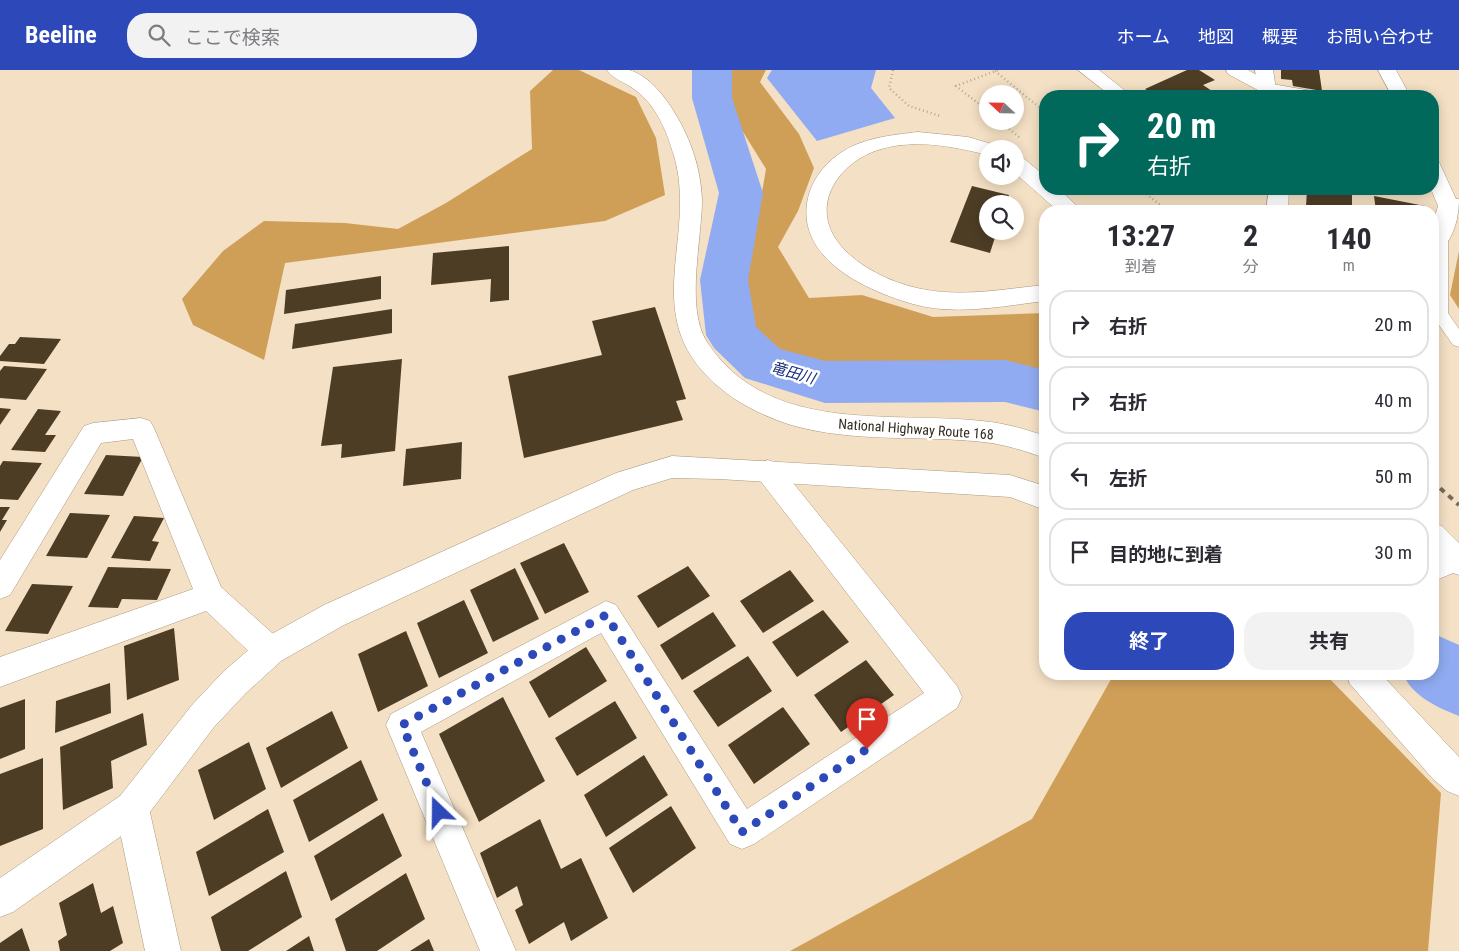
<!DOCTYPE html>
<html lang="ja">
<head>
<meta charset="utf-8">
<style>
  body { margin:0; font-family:"Roboto Condensed","Noto Sans JP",sans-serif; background:#f2f2f3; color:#2b2b33; height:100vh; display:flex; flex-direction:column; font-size:19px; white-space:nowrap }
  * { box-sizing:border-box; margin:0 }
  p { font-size:16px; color:#7c7c81 }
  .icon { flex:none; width:28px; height:28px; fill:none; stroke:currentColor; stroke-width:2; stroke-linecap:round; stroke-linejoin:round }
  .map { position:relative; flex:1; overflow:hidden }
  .details { position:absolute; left:1039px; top:135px; width:400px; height:475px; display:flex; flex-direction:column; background:#fff; border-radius:20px; box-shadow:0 2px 12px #0003 }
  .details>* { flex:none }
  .guide { position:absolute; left:1039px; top:20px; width:400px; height:105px; border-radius:20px; box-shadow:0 2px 12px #0003; background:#00695c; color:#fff; overflow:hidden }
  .needle { width:32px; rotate:292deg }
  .buttons { position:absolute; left:979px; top:15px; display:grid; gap:10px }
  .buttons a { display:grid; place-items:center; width:45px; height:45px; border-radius:50%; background:#fff; box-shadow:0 2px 12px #0003; font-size:25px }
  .pin { position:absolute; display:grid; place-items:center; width:42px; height:42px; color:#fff; margin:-51px -21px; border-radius:50% 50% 50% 0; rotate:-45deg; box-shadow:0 0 5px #0007 }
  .pin .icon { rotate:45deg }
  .me { position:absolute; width:55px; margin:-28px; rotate:337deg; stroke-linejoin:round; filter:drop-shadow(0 0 4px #0008) }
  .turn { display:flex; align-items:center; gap:18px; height:105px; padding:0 25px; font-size:22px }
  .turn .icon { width:65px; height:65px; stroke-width:2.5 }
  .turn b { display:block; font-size:35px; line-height:42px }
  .eta { display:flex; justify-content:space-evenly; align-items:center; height:85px; text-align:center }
  .eta b { font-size:30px; font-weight:700; line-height:35px }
  .button { display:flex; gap:10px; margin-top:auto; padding:10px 25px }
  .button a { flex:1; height:58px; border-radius:20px; background:#2c48b9; color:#fff; font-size:20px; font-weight:700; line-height:58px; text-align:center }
  .button a+a { background:#f2f2f3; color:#2b2b33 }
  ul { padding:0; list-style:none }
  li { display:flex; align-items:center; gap:15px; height:68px; margin:0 10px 8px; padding:0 15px; border:2px solid #e1e1e2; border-radius:20px }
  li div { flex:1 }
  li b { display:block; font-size:19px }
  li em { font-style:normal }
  header { display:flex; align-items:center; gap:30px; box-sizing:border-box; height:70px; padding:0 25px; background:#2c48b9; color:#fff }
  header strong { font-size:24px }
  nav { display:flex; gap:28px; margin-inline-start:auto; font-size:18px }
  .search { width:350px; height:45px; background:#f2f2f3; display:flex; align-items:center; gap:12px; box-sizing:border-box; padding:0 18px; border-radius:20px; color:#7c7c81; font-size:19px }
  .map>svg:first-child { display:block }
</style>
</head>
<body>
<header>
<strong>Beeline</strong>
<div class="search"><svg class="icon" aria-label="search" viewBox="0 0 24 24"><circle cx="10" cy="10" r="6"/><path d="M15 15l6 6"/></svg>ここで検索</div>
<nav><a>ホーム</a><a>地図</a><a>概要</a><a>お問い合わせ</a></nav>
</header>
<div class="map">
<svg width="1459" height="881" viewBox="0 0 1459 881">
  <rect width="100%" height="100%" fill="#f4e0c4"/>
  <path fill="#cf9f58" d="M553,0H579L636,27L656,68L665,125L605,151L285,193L264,290L193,255L182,229L223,181L264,151L345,153L398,159L446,133L532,79L530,21Z
    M720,0H766L760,12L799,64L814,98L798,141L778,177L809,228L862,225L933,247L1045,243V307L1008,296L825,303L770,286L743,262L734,211L743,155L761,128L766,99L725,33Z
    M1459,181V239L1450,225Z
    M1114,604H1325L1441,723L1428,881H790L1032,749Z"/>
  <path fill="#90abf1" d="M772,0H876L871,18L895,48L817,71L767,8Z"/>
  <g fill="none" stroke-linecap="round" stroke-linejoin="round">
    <path fill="#90abf1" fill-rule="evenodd" d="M692,0H732V28L763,123L748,210L756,257L780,279L825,291L1005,290L1045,300V342L1005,332L825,333L745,308L714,278L706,265L700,210L719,123L692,28Z
      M1432,563L1459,575V646C1437,637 1413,627 1403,604H1432Z"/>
  </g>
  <path fill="#4d3d25" d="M1187,0H1199L1215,10L1203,15L1212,21L1201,26H1156L1145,19Z
    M1281,0H1319L1322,21L1293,16L1292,10L1281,9Z
    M972,116L1009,125L1006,134H988V161H997L990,183L950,172Z
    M1307,119L1352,120V141H1322L1306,137Z
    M1374,126L1425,136L1426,141H1376Z
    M509,176V230L490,232L491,209L431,215L433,183Z
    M381,206V229L284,244L286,220Z
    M655,237L686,329L676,331L683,350L524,388L508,306L602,285L592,251Z
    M392,239V263L292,279L295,254Z
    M20,267L61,269L44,294L0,291V286L9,274H15Z
    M402,289L395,381L341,388L342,374L321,376L333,297Z
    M4,296L47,299L26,330L0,328V301Z
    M0,338L11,339L0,355Z
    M38,339L61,341L45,365H56L45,382L11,380Z
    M462,372L461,409L403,416L406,379Z
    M106,385L143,387L123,426L84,424Z
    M3,391L42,393L18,430L0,429V396Z
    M0,437H10L2,450H7L0,462Z
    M70,443L110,445L87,488L46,486Z
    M134,446L164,448L152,471L159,472L150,491L111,488Z
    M564,473L589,522L545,544L520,493Z
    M688,496L710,526L658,558L637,526Z
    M108,497L171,499L157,530L122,529L118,538L88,537Z
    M515,498L539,549L493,572L470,520Z
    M790,500L814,531L763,563L740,531Z
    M32,514L73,516L48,564L5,561Z
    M464,530L488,583L439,608L417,553Z
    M823,540L849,572L797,607L772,572Z
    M713,542L736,576L682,610L660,575Z
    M174,558L179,610L127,630L124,576Z
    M406,561L428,616L378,642L358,584Z
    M586,577L607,611L549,648L529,612Z
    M748,586L772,621L718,657L693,621Z
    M866,590L894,625L841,662L814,625Z
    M110,613L111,643L55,663L56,631Z
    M503,627L545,711L479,752L439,664Z
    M25,629V679L0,689V638Z
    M615,631L637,668L577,706L555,668Z
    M783,637L810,674L754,714L728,675Z
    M332,641L348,678L281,718L266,678Z
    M143,643L147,675L111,691L113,718L63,740L60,677Z
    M249,672L266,719L214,750L198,700Z
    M644,685L668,725L606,767L584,725Z
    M43,688V759L0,776V704Z
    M361,690L378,730L309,772L293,730Z
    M671,736L696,778L633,823L609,778Z
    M268,739L284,782L209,826L196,782Z
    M383,743L402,786L331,831L314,786Z
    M540,749L561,799L581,788L608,848L571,871L564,852L529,874L515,840L523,835L517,816L497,828L480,783Z
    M286,801L302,847L248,881H221L211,847Z
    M406,803L425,849L377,881H346L335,849Z
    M93,813L101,843L113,836L123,873L110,881H60L58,871L67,865L59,833Z
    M22,858L30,881H0V873Z
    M309,866L314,881H286Z
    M429,869L434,881H410Z"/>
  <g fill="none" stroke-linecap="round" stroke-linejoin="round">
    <defs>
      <path id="service" d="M1441,160L1448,165V243L1459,259V277L1453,275L1432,245L1434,165Z"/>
      <path id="minor" d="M1078,0H1099L1132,26H1111Z
        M1226,0H1248L1272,14L1318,22L1320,26L1267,25L1228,4Z
        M1378,0H1396L1410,26H1392Z
        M1432,91L1439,92L1456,129H1459C1459,143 1456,158 1449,170L1432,174V157L1438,136L1431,119Z
        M141,348L150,351L154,358L221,517L281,571L285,581L281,591L270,595L259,591L206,541L0,617V587L193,519L133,369L101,373L10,525L0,529V490L84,356L93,353Z
        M768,390L777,393L957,616L962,627L957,638L754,774L742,779L730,774L601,563L421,662L516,881H480L386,655L391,644L606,531L616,535L747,739L924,623L759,409L755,401L759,393Z
        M1432,453L1442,456L1459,473V505L1453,503L1432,512Z
        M132,721L144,726L149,738L181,881H145L115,738L120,726Z"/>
      <path id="tertiary" d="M1255,0H1273L1277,26H1259Z
        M918,62L968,67L995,75L998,79H988V85C951,76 912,68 875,81C835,96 809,139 841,176C859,197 890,212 917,218C959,228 1003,219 1045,215V231C1002,236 956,246 913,234C868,221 799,191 807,133C810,113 822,96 839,84C861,68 892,65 918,62Z
        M1015,86L1022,87L1045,106V119H1059L1082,141H1058L1015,103Z
        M1269,119H1289L1288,141H1266Z
        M672,386L1010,405L1045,416V440L1010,427L719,409L672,408L633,420L344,555L281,591L246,623L214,657L144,750L13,842L0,847V808L120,726L192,635L224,601L259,571L324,535L616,403Z"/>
      <path id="trunk" d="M607,0C614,0 623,0 629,0C647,5 662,23 671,37C689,64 701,97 702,130C702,169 685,238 707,272C768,365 889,341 982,351C1004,353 1025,359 1045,366V388C1025,381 1004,374 983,372C919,365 854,373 791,355C760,345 730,330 707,306C642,239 697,165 674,86C667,62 656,34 634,19C626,13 613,9 607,0Z
        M1346,604H1381L1459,687V726L1447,721L1433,709L1350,614Z"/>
    </defs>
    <use href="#service" stroke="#aa987e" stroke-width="1"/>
    <use href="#minor" stroke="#aa987e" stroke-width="1"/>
    <use href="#tertiary" stroke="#aa987e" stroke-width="1"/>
    <use href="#trunk" stroke="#aa987e" stroke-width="1"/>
    <path stroke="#b8a891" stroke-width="2.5" stroke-dasharray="1 3" stroke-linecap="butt" d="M893,0L889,18L909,36L940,46
      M995,1L1045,42
      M988,41L956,16L998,0
      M1000,51L1020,68
      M1140,119L1168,141"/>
    <use href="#service" fill="#fff" fill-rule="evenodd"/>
    <use href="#minor" fill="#fff" fill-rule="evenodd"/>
    <use href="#tertiary" fill="#fff" fill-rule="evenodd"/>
    <use href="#trunk" fill="#fff" fill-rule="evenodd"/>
    <path stroke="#766a59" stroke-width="4" stroke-dasharray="5.5 5.5" stroke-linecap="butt" d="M1432,411L1459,435"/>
  </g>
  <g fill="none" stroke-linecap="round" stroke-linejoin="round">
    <path stroke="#2c48b9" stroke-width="9" stroke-dasharray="0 16.2" d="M439,742L402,655L606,545L742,762L867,679"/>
  </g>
  <g text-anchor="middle" stroke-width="5" stroke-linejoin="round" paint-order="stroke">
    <g font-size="14" fill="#322b20" stroke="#fff">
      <text transform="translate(916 359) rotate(4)" y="5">National Highway Route 168</text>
    </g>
    <g font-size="15" font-style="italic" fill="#1a2d7c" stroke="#fff">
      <text transform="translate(793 303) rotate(16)" y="5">竜田川</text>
    </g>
  </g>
</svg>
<div class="buttons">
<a><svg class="needle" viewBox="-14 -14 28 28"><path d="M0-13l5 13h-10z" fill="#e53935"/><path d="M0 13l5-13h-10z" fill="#7c7c81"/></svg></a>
<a><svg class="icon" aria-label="sound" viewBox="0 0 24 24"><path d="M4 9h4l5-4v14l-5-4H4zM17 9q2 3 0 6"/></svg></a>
<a><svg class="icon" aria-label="search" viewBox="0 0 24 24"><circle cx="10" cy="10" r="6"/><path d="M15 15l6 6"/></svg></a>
</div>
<div class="pin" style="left:867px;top:679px;background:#d93025"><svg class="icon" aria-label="arrive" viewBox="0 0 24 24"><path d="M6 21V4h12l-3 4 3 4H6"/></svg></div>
<svg class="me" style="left:439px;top:742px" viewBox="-20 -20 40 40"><path d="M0-17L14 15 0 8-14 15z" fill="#2c48b9" stroke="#fff" stroke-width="4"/></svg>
<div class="guide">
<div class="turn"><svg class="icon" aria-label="right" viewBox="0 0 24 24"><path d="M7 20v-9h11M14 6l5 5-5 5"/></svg><div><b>20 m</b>右折</div></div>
</div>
<section class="details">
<div class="eta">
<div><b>13:27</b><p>到着</p></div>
<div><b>2</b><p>分</p></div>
<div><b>140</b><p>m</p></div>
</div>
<ul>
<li><svg class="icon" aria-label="right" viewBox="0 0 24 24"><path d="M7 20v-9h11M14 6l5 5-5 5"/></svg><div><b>右折</b></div><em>20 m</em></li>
<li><svg class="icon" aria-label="right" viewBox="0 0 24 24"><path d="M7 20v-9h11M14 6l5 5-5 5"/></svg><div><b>右折</b></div><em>40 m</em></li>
<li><svg class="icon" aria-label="left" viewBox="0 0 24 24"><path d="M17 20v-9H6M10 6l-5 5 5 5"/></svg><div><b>左折</b></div><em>50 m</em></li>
<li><svg class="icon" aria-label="arrive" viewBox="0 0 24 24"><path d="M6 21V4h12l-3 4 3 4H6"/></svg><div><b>目的地に到着</b></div><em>30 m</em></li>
</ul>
<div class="button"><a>終了</a><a>共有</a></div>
</section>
</div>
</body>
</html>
